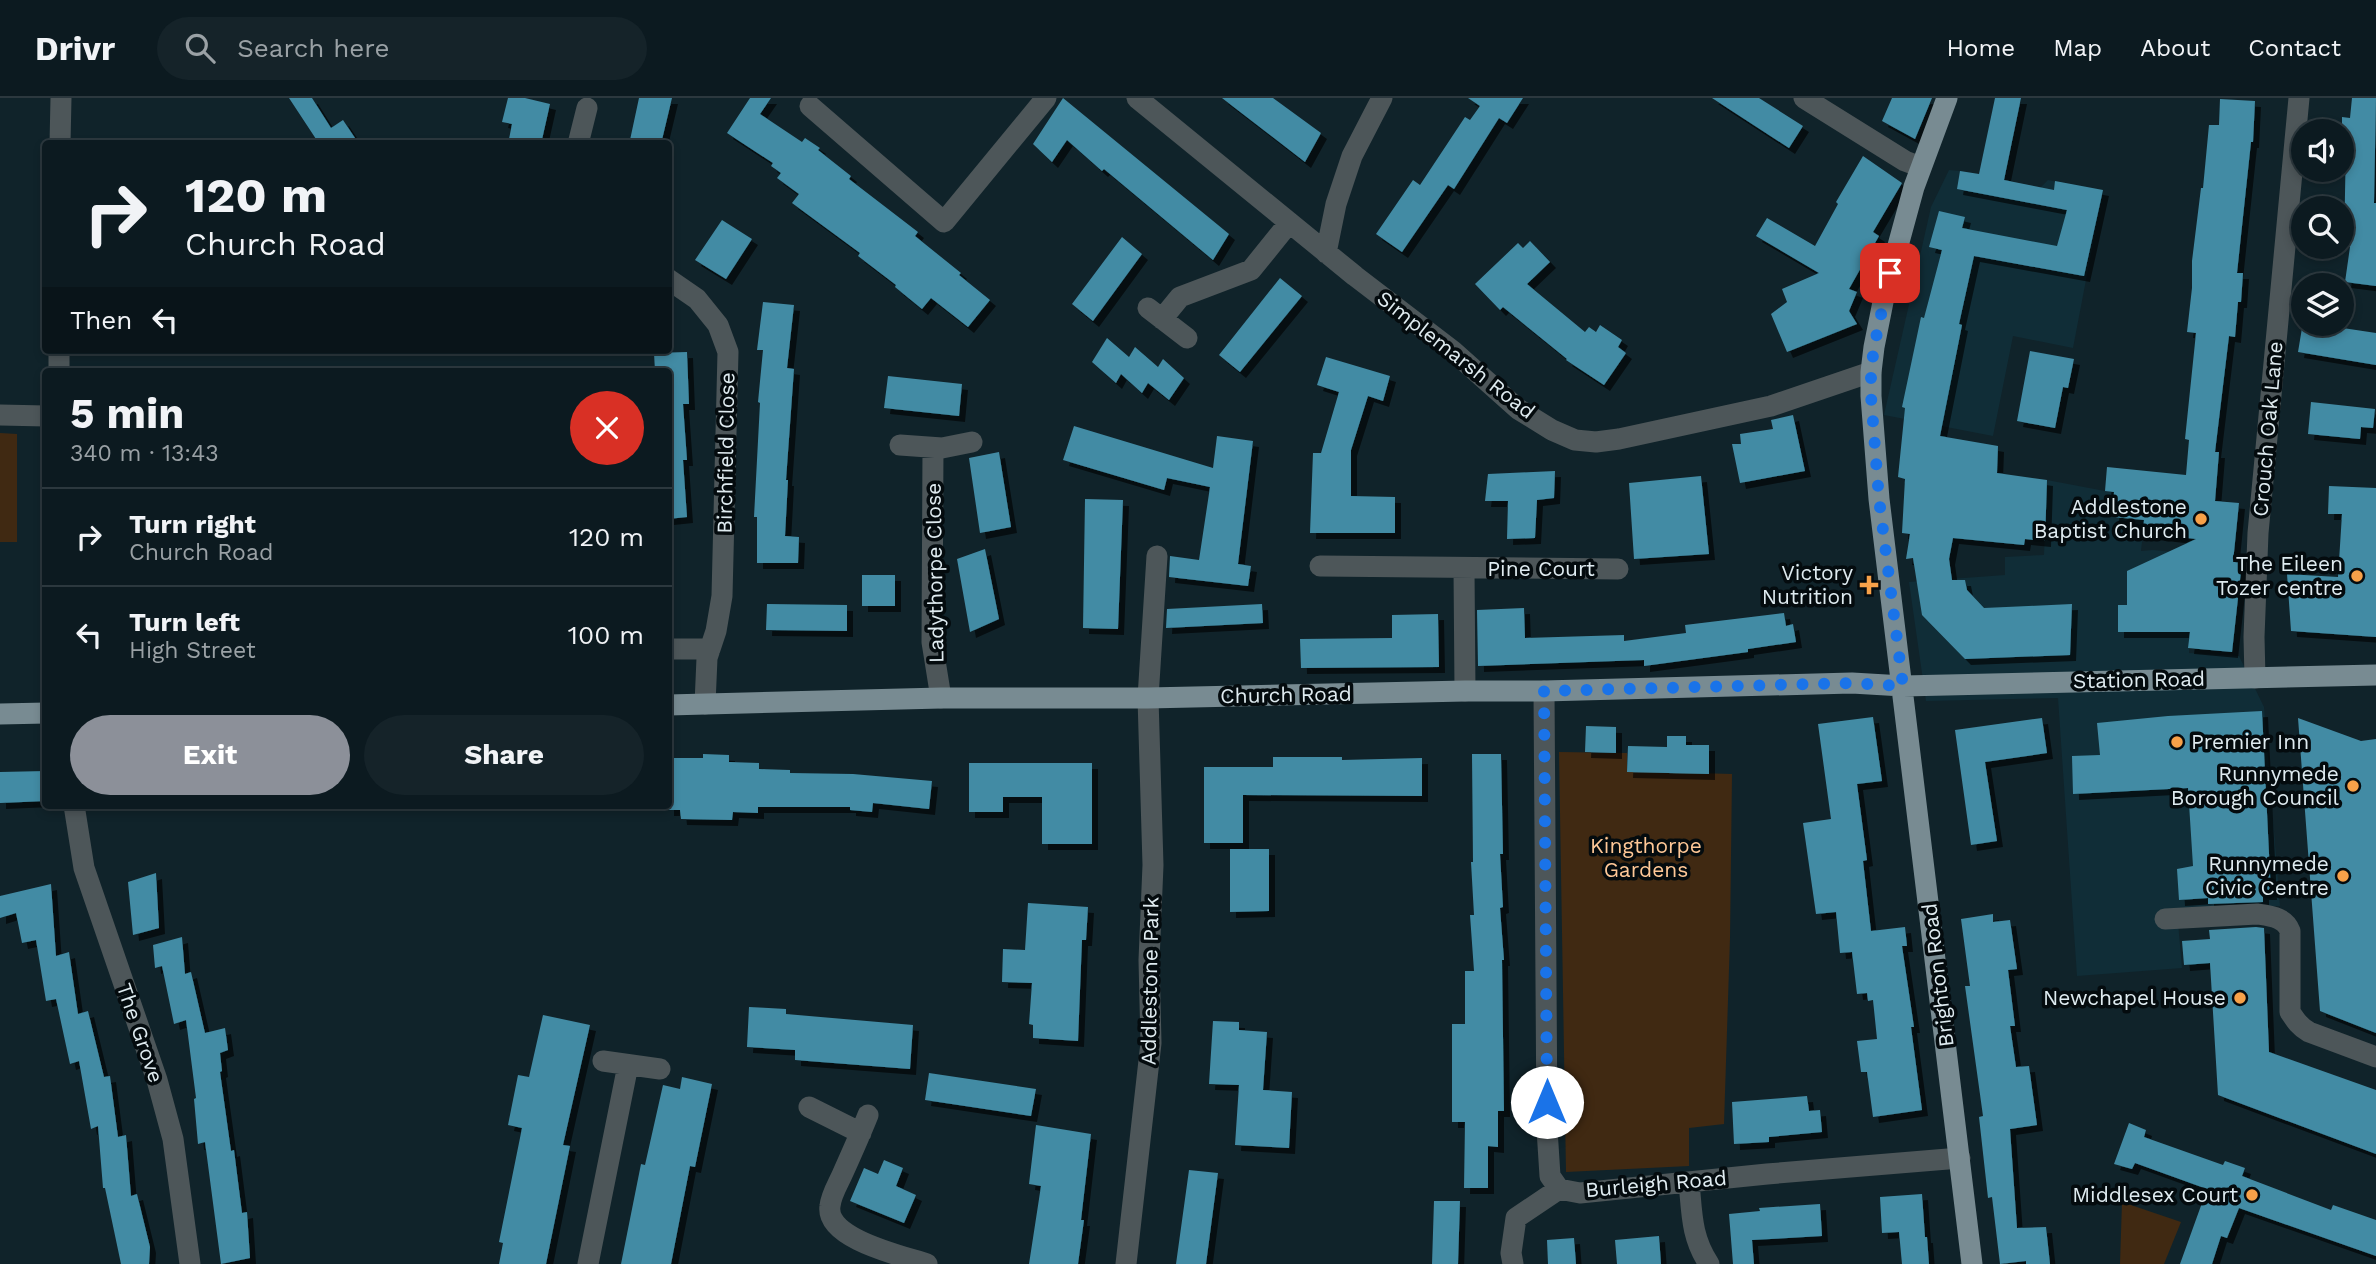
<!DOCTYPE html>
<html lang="en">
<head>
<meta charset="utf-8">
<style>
  body { margin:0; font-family:"Work Sans",sans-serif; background:#152329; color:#f1f3f6; height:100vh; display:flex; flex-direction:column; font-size:26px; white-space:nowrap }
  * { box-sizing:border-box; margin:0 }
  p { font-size:23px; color:#9aa1a5 }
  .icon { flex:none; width:38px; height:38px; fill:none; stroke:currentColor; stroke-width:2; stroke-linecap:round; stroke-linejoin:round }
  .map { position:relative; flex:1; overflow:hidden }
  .side { position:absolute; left:42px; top:270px; width:630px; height:441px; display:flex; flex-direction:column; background:#0c1a20; border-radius:7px; box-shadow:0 4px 10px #0003,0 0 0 2px #2c383e }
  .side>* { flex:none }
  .guide { position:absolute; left:42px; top:42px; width:630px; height:214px; border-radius:7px; box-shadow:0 4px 10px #0003,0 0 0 2px #2c383e; background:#0c1a20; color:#f1f3f6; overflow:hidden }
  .buttons { position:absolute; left:2291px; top:21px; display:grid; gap:14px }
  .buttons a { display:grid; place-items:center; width:63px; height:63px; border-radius:50%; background:#0c1a20; box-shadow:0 4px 10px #0003,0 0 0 2px #2c383e; font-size:35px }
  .pin { position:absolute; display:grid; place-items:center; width:60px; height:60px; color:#fff; margin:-30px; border-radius:14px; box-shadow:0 4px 10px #0006 }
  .me { position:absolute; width:77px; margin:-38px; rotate:0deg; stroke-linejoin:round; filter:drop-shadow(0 0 5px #0008) }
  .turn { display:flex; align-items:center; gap:24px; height:147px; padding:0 28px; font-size:32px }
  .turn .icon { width:91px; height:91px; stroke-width:2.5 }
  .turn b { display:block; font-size:49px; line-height:60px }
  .then { display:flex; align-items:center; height:66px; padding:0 28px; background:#0003; gap:14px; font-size:26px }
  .round { display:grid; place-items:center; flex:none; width:74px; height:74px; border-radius:37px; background:#152329 }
  .headline { display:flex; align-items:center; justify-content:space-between; height:119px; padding:0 28px }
  h1 { font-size:42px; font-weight:700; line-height:52px }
  .cta { display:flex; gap:14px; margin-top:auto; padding:14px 28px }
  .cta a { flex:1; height:80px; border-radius:42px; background:#8c9099; color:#fff; font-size:28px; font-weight:700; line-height:80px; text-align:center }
  .cta a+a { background:#152329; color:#f1f3f6 }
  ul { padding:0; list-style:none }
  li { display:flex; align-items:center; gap:21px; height:98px; padding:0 28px; border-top:2px solid #2c383e }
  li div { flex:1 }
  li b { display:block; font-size:26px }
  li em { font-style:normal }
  header { display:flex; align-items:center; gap:42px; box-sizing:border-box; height:98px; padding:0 35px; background:#0c1a20; border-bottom:2px solid #2c383e }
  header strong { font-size:33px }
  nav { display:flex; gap:38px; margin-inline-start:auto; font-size:24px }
  .search { width:490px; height:63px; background:#152329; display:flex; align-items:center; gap:18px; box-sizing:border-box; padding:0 24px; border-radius:38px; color:#9aa1a5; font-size:26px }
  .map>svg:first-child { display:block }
</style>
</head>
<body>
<header>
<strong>Drivr</strong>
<div class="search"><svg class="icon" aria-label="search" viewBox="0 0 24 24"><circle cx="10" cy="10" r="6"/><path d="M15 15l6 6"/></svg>Search here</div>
<nav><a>Home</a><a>Map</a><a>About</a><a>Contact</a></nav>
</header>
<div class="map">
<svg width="2376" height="1166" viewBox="0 0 2376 1166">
  <defs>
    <filter id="shadow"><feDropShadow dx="6" dy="6" stdDeviation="0" flood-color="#0009"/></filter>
  </defs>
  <rect width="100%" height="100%" fill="#10232a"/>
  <path fill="#102d37" d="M1949,72L1960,73L2039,91L2048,82L2103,93L2073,250L2013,238L1993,338L1884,317L1931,109Z
    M2047,382L2105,393L2147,397L2141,453L2153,452L2194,456L2189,555L2239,558L2264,609L2280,808L2177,813L2182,870L2077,878L2058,600L1926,603L1909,484L2005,477V459L2044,457Z"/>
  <path fill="#402912" d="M0,335L17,336V444H0Z
    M1559,654L1627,655V673L1732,676L1730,840L1724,1026L1689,1030V1068L1566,1074Z
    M2122,1104L2181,1124L2164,1166H2120Z"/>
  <path fill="#428ba4" filter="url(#shadow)" d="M289,0H312L331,30L343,22L359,46H309L316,41Z
    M508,0H525L550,6L541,46H508L512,26L502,24Z
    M639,0H672L661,46L630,42Z
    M750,0H771L760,16L802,44L805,40L820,50L818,52L851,78L849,81L918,134L915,138L961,175L959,177L990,202L968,229L931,200L922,211L895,189L896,187L858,158L860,155L792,105L799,96L777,80L781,75L771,68L773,65L727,35Z
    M1063,0L1229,136L1213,162L1104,71L1102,73L1067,42L1052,64L1033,46Z
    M1222,0H1273L1321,35L1305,64Z
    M1468,0H1523L1507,25L1499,20L1454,91L1448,87L1402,154L1376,136L1413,82L1420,87L1465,19L1470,22L1480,8Z
    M1712,0H1759L1803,28L1789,50Z
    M1892,0H1932L1915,41L1882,23Z
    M1995,0H2021L2004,82L2054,92L2055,83L2103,92L2084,178L1974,158L1959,226L1962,227L1940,338L1998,348L1997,375L2047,382L2045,443L2025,441L2024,447L1953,440L1949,461L1952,482H1965L1967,492L1984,510L2072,506L2070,557L1965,561L1922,517L1913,460L1906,461L1910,436L1902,435L1905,381L1898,379L1905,310L1902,309L1921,219L1924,220L1942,152L1929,149L1939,113L1965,119L1962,130L2057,148L2067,112L1957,91L1960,73L1979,76Z
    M2352,0H2376L2374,105H2376V188L2345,184L2350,149H2344L2346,42L2342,41V19L2350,20Z
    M2220,1L2255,3L2253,44H2251L2237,175H2243L2241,204H2238L2235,239L2229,238L2215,354H2219L2215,403L2239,405L2233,464H2242L2232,554L2188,550L2190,534H2118V507H2127V473L2196,441L2143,435L2144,422L2113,419L2114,394L2105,393L2107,369L2186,377L2189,342L2185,341L2196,235L2187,234L2192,190V163L2201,90H2203L2209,27H2219Z
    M1863,58L1902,85L1873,134L1879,138L1849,191L1857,194L1849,213L1857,226L1787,254L1771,216L1787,204L1782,191L1819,175L1756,138L1767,120L1815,148L1838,106L1836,104Z
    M722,122L752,141L726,181L695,162Z
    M1122,139L1142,156L1093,223L1072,206Z
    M1530,143L1550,164L1527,186L1585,234L1589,229L1596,234L1600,227L1622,242L1618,249L1626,255L1604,287L1566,262L1567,261L1503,209L1500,212L1475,186L1518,145L1523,150Z
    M1280,180L1302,198L1240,274L1219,257Z
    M763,204L794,207L787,270L794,271L786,382H788L785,438L799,439L798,465H757V419H754L760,305L758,304L763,252H757Z
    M2303,224L2376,235V267L2298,254Z
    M1107,240L1129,259L1135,249L1158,269L1163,261L1184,280L1169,302L1148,285L1142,295L1121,276L1116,285L1092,264Z
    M2030,253L2074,261L2068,290L2063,289L2055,330L2017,323Z
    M687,254L689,306H683L687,362H683L687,419L668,421V273H655L654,255Z
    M1326,259L1390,278L1383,303L1368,298L1351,352V398L1395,399V435H1310L1313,355H1321L1339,294L1317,287Z
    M888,278L962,286L959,318L884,310Z
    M2311,304L2375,311L2373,330L2361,329L2360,341L2308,336Z
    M1793,317L1805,373L1740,385L1732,346H1741L1740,336L1773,331L1771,322Z
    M1074,328L1213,370L1217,338L1253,343L1238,466L1251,468L1248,488L1169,479L1170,458L1199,462L1210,389L1167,380L1164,392L1063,362Z
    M999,354L1011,429L980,435L969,360Z
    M1555,373L1554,400L1537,402L1535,440L1507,441L1508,403H1485L1488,376Z
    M1701,378L1709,456L1634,461L1629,385Z
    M2329,388L2376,390V539L2291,533L2287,476L2338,479L2342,416H2328Z
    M1085,401L1123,402L1118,531L1083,530Z
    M985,451L999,521L970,534L957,461Z
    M862,477H895V508H862Z
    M767,506L847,507V533L766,532Z
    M1262,506L1263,525L1166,530L1167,511Z
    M1524,510L1525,540L1624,537V543L1686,535L1685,527L1784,515L1786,528L1793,526L1796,544L1748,551V554L1644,568V562L1478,568L1477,512Z
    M1438,516L1439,569L1301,570L1300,541L1392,540V517Z
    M2262,613L2271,796H2263V804L2208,806V800L2179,802L2177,771L2193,768L2188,690L2073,696L2072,658L2100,657L2097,625L2168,618Z
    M1873,619L1882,683L1857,686L1867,762L1863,763L1871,833L1905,829L1907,848H1902L1914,929H1911L1922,1012L1873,1019L1867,974H1861L1857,943L1877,941L1873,902L1868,903L1867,895L1857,896L1852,854L1840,855L1836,814L1816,816L1803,725L1831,721L1818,626Z
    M2042,620L2047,655L1985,664L1997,743L1971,747L1955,632Z
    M2298,620L2361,643L2376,641V935L2320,913Z
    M1586,628L1616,629V655L1585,654Z
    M1667,638H1686V647H1709V676L1627,674L1628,648L1667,649Z
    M703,656L729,657V664L759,665V671L790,672V675L853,676L932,683L929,711L873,705L872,714L850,712V709H758V715L733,714L732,722L681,721L680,712H668V660H703Z
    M1472,656H1501L1503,756H1500L1503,809L1500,810L1504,862H1502L1504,1013H1498V1049L1488,1048V1090H1464L1465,1024H1452V926H1465V873H1474L1470,817H1474L1471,764H1473Z
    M1273,659H1342V662L1422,660V698L1243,697V745H1204V669H1273Z
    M969,665H1092V746H1042V699H1003V714H969Z
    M46,673V703L0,705V674Z
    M1230,751H1269V813L1230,814Z
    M156,775L159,830L133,837L128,784Z
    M51,786L56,858L69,854L78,916L88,913L104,979L110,978L118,1039L126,1037L131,1098L137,1096L150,1149L149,1166H121L105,1090H103L98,1028L91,1031L79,963L70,966L56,901L46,903L36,842L22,845L16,815L0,820V798Z
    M1028,805L1088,809L1086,842H1082L1078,943L1033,940V927L1029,926L1032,885L1002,884L1003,851L1025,852Z
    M1993,816V824L2010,822L2017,871L2008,872L2015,928H2010L2016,969L2029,968L2037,1027L2010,1031L2017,1130L2046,1129L2050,1166H2026V1163L2000,1166L1992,1099L1988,1100L1979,1019L1983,1018L1965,888H1970L1961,821Z
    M2256,829L2264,830L2269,954L2376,992V1056L2218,997L2210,865L2184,867L2182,843L2210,841L2209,832Z
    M182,839L185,876L191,874L205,935L225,930L228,952L220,955L222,973L220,974L231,1053L234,1052L242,1115L247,1114L250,1160L221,1166L205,1044L198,1046L194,1001L196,1000L186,922L174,926L162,868L155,870L153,847Z
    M749,909L786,911V916L913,927L910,971L795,962V952L747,949Z
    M543,917L590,927L563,1047L570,1048L546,1166H499L503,1145L499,1144L522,1030L508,1027L518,977L529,979Z
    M1213,923L1239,924V932L1267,934L1263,992L1292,994L1289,1050L1235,1047L1239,987L1209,986Z
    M929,975L1036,991L1031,1018L925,1002Z
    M682,979L712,986L695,1069L690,1068L671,1166H621L641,1066L645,1067L663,987L680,991Z
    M1807,998L1809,1013L1820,1012L1822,1034L1769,1039V1044L1734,1046L1732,1004Z
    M2129,1025L2146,1032L2144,1039L2223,1067L2225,1063L2245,1070L2242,1078L2331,1112L2333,1107L2376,1122V1158L2239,1110L2227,1140L2221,1138L2212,1166H2180L2207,1091L2135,1065L2132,1071L2114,1066Z
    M1036,1027L1091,1036L1081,1122H1084L1078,1166H1029L1041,1088L1029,1086Z
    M884,1062L903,1070L896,1088L916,1097L904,1125L850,1103L864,1070L878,1076Z
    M1189,1072L1218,1075L1206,1166H1176Z
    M1922,1096L1925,1139H1927L1929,1166H1902L1899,1134L1882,1135L1880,1099Z
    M1434,1103H1460L1458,1166H1432Z
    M1820,1106L1822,1138L1752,1142L1754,1166H1733L1729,1116L1760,1113L1759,1110Z
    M1659,1138L1661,1166H1617L1615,1142Z
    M1574,1140L1576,1166H1548L1547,1142Z"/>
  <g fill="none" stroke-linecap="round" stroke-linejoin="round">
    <path stroke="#4d5659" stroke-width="21" d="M1137,0L1355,178L1453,253L1518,311L1552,332L1575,342L1596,344L1619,341L1771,308L1871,274
      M1804,0L1905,63L1921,69
      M810,8L944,124L1046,0
      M60,46L61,0
      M578,46L587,10
      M1326,155L1336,106L1352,58L1382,0
      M668,181L697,201L718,227L728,254L722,498L716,533L707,560L705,606
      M1148,210L1187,240
      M1162,221L1180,199L1251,172L1289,125
      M59,273V252
      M0,317L46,318
      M900,347L942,350L972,344
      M933,350L932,544L941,600
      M1320,468L1618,471
      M1464,471L1465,593
      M668,551H710
      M2255,580L2254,539L2258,435L2299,0
      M1544,593L1547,1031L1550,1078L1559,1091L1580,1095L1767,1076L1960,1060
      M74,707L84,770L157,982L173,1041L190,1166
      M2165,821L2257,816C2270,818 2285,819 2290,833V914C2296,923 2300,929 2309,934L2376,959
      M603,963L660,971
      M809,1009L861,1035
      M868,1017C860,1037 851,1057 842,1077C838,1086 831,1097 830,1108C825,1141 903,1158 927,1166
      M1689,1084C1692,1115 1691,1139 1709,1166
      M588,1166L628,967
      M1126,1166L1151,945L1149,862L1153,767L1148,600L1157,458
      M1513,1166L1511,1155L1516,1120L1559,1091"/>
    <path stroke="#788b92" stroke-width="21" d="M1947,0L1914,89L1884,199L1874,249L1871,274V298L1879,401L1972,1166
      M668,607L941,600H1148L1465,593H1544L1852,585L1903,588L2376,577
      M0,616L46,615"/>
  </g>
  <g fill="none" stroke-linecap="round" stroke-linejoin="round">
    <path stroke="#1a73e8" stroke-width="12" stroke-dasharray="0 21.6" d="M1547,1004L1544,593L1852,585L1903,588L1879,401L1871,298V274L1874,249L1890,175"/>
  </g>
  <g fill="#f7a149" stroke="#040b0e" stroke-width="2.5">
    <circle cx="2201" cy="421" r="7"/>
    <circle cx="2357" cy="478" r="7"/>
    <path d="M1865.5 476.5h7v7h7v7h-7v7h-7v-7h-7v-7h7z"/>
    <circle cx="2177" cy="644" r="7"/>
    <circle cx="2353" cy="688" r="7"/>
    <circle cx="2343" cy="778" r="7"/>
    <circle cx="2240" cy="900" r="7"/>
    <circle cx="2252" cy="1097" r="7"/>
  </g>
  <g text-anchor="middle" stroke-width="7" stroke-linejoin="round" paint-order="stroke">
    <g font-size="21" fill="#dfebf0" stroke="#040b0e">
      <text transform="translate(1456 257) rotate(38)" y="7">Simplemarsh Road</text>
      <text transform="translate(2268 331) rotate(-85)" y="7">Crouch Oak Lane</text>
      <text transform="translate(726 355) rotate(-89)" y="7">Birchfield Close</text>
      <text x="1541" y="478">Pine Court</text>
      <text transform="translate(935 475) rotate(-91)" y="7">Ladythorpe Close</text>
      <text transform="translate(2139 582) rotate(-1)" y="7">Station Road</text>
      <text transform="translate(1286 597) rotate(-1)" y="7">Church Road</text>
      <text transform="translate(1938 877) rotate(-97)" y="7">Brighton Road</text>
      <text transform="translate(1150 883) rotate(-89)" y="7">Addlestone Park</text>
      <text transform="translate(140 935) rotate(71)" y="7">The Grove</text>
      <text transform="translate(1656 1086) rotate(-5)" y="7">Burleigh Road</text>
    </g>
    <g font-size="21" fill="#dfebf0" stroke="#040b0e" text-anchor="end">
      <text x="2187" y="416">Addlestone<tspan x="2187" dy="24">Baptist Church</tspan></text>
      <text x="2343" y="473">The Eileen<tspan x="2343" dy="24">Tozer centre</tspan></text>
      <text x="1853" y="482">Victory<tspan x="1853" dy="24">Nutrition</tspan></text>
      <text x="2191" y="651" text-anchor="start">Premier Inn</text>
      <text x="2339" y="683">Runnymede<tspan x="2339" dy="24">Borough Council</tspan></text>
      <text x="2329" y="773">Runnymede<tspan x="2329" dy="24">Civic Centre</tspan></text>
      <text x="2226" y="907">Newchapel House</text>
      <text x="2238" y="1104">Middlesex Court</text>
    </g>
    <g font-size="21" fill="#ffc897" stroke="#040b0e">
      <text x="1646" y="755">Kingthorpe<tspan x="1646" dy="24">Gardens</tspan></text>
    </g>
  </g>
</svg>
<div class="buttons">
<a><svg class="icon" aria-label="sound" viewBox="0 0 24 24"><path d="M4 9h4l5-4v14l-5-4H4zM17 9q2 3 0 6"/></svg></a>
<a><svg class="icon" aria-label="search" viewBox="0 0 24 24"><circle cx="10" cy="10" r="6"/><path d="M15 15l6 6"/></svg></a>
<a><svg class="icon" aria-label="layers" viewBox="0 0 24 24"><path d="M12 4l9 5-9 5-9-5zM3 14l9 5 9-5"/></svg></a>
</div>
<div class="pin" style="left:1890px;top:175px;background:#d93025"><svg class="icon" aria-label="arrive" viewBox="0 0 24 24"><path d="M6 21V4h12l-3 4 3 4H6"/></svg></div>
<svg class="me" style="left:1547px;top:1004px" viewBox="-20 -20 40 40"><circle r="19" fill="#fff"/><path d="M0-13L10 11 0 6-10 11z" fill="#1a73e8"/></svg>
<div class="guide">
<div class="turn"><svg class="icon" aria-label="right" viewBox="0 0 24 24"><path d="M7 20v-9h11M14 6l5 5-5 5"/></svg><div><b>120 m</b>Church Road</div></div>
<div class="then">Then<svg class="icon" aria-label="left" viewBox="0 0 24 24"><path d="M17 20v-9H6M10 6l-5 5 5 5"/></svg></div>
</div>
<section class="side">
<div class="headline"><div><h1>5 min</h1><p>340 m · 13:43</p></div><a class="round" style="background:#d93025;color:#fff"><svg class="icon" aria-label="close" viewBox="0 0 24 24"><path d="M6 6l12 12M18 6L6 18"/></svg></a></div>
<ul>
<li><svg class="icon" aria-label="right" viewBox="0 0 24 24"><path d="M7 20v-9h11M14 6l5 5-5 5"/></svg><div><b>Turn right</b><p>Church Road</p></div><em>120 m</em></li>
<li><svg class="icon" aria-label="left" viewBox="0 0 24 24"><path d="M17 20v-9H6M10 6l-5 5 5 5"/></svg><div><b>Turn left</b><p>High Street</p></div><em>100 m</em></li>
</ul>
<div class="cta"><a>Exit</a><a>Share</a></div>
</section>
</div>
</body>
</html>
